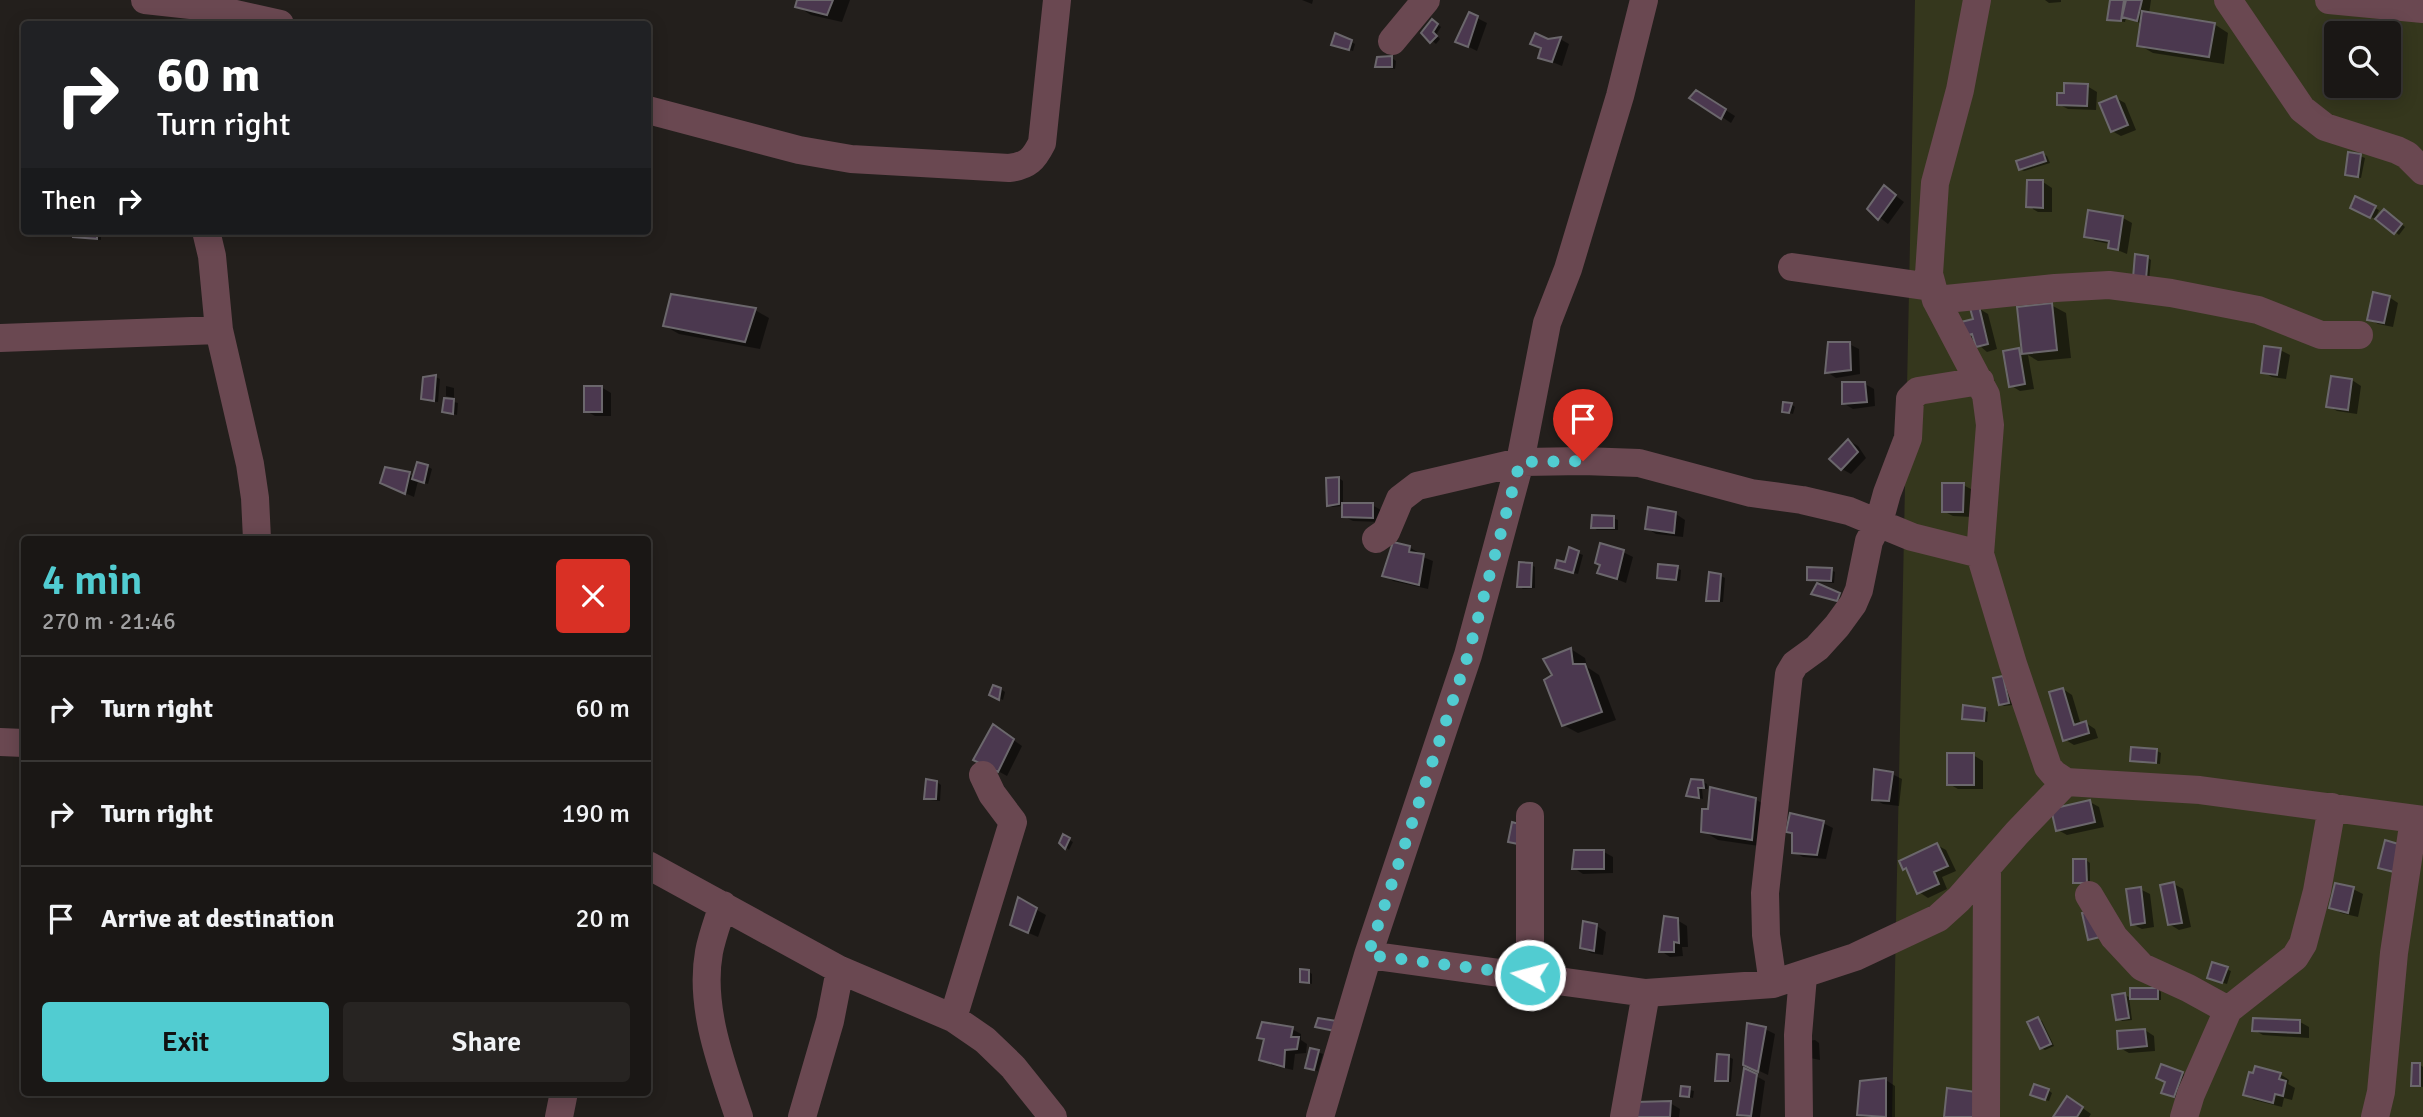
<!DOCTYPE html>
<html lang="en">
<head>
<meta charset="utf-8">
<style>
  body { margin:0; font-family:Signika,sans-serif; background:#272422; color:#f1f3f6; height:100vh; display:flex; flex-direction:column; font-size:26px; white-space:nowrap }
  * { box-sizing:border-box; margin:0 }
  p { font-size:23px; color:#9f9fa0 }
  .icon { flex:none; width:38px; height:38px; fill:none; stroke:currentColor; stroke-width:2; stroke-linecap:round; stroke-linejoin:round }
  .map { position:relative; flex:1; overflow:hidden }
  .side { position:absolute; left:21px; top:536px; width:630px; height:560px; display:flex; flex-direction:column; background:#1a1715; border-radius:7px; box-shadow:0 4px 18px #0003,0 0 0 2px #383634 }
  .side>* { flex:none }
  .banner { position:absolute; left:21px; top:21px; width:630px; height:214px; border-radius:7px; box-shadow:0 4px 18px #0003,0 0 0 2px #383634; background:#202124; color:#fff; overflow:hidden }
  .tools { position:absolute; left:2324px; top:21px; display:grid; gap:14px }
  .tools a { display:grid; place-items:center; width:77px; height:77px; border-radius:7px; background:#1a1715; box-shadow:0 4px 18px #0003,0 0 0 2px #383634; font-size:35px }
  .pin { position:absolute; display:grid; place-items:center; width:60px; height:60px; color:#fff; margin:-72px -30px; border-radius:50% 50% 50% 0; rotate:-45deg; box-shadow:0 0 7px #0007 }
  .pin .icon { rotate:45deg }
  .me { position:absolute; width:77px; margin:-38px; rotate:277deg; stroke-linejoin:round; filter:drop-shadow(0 0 5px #0008) }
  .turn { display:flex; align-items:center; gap:24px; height:147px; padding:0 21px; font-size:32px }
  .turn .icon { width:91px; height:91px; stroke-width:2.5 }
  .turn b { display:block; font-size:49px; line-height:60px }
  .then { display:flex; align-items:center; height:66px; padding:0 21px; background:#0003; gap:14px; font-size:26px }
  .round { display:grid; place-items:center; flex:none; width:74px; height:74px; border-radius:7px; background:#272422 }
  .headline { display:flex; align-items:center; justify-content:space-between; height:119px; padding:0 21px }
  h1 { font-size:42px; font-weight:600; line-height:52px; color:#51ccd1 }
  .cta { display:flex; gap:14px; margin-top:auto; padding:14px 21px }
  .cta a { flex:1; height:80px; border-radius:7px; background:#51ccd1; color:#111; font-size:28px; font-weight:600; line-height:80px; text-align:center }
  .cta a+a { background:#272422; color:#f1f3f6 }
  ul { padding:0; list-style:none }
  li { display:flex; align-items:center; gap:21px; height:105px; padding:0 21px; border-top:2px solid #383634 }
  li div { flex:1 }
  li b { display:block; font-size:26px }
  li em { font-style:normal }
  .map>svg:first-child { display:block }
</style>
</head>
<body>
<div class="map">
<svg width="2423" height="1117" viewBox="0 0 2423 1117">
  <rect width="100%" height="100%" fill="#231f1c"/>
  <path fill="#35371d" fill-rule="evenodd" d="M1915,0H2423V1117H1892ZM2336,33H2389V86H2336Z"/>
  <path fill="#0007" d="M799,0H850L842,22L811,15L797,6Z
    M1302,0H1313L1312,4Z
    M2045,0H2061V2L2049,3Z
    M2128,0H2151L2149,14L2214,24L2228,33L2224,64L2153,53L2139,45L2142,24L2126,17L2125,22L2109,19L2123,2L2127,4Z
    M1469,14L1487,23L1477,51L1457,41Z
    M1436,23L1441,27L1436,35L1440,39L1436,44L1423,33Z
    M1560,39L1569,44L1562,66L1540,57L1543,49L1532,43Z
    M1351,42L1355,44L1353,51L1337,46Z
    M1392,58L1396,61L1395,69L1377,66Z
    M2087,86L2097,92L2096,110L2068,109L2058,104L2066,95Z
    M1692,97H1705L1735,116L1731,123Z
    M2116,98L2125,103L2136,130L2121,136L2112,131Z
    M2043,154L2047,156L2050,163L2024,171L2020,169Z
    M2360,156L2365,158L2361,178L2346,174Z
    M2043,182L2052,188V212H2038L2028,206Z
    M1884,187L1904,202L1888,224L1869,209Z
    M2356,199L2379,210L2375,219L2352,207Z
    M2090,212L2123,218L2132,223L2127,254L2110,247V244L2095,241L2086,236Z
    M2388,213L2405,227L2399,235L2395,232Z
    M75,231H101V240L79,238L74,236Z
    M2147,257L2151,260L2149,281L2138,279Z
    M2389,297L2398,303L2393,327L2378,324L2369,319Z
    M2051,305L2066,313L2071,358L2038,361L2028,355L2034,389L2020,391L2010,385L2019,350L2024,353Z
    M1978,308L1988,314L1997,349L1987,352L1966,334L1975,320Z
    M755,310L769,318L760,349L679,334L665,326Z
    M1849,344L1859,349L1860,374L1836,378L1827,372Z
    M2280,350L2290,355L2286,379L2272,377L2263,372Z
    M436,377L440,379L438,402L427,401L423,398L425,378Z
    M2352,380L2361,386L2357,414L2337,411L2328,406Z
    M1865,384L1874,389L1875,406L1853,409L1843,403Z
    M446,386L454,388V398L446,396Z
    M601,387L611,393V416H595L586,411Z
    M446,400L458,403L457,415L444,411Z
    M1791,404L1795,407L1793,414L1784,411Z
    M1849,441L1858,446L1866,458L1851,474L1842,469Z
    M427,466L432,469L428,484L418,481L414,497L382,483L409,474L414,477Z
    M1339,478L1343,481V505H1372L1381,510L1382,522L1353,521L1343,516V506L1332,507L1328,505Z
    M1963,485L1973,490L1972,517L1953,516L1943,511Z
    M1676,514L1685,520L1683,537L1656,534L1647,528Z
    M1613,518L1618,520V530H1597L1593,527Z
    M1409,547L1419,553L1418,555L1433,561L1428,589L1393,581L1384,575Z
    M1623,552L1633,557L1626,583L1599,572Z
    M1578,553L1583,555L1578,574L1561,570Z
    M1531,565L1535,567V588L1523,589L1519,586Z
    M1677,568L1681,570L1680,581L1659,577Z
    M1831,570L1835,572L1834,583L1813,582L1809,579Z
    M1721,576L1725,578L1723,602H1712L1708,600Z
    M1571,649L1585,658L1587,667L1599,675L1616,720L1578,733L1563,725L1554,675Z
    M2003,678L2013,705L2004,706L2000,704Z
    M1001,689L1005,692L1003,700L991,694Z
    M2063,689L2072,695L2081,725L2086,723L2095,729L2098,738L2074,745L2064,739Z
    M1984,709L1988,712L1987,722L1964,718Z
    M1002,732L1022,746L1007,776L985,764Z
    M2157,751L2161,753L2160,764L2131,760Z
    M1973,755L1983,761V789H1958L1949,784Z
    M1892,774L1902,779L1899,806L1883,804L1874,799Z
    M937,782L941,785L940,801L930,800L926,798Z
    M1703,782L1707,784L1708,789H1702L1703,799L1688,795Z
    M1755,799L1770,808L1766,847L1718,840L1703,831Z
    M2090,802L2099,807L2104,827L2067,835L2058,830Z
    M1823,823L1833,828L1826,859L1803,857L1794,852V834L1788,831Z
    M1064,837L1073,842L1069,850L1061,843Z
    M1937,845L1946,850L1956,871L1942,877L1947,889L1928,898L1919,892L1910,872L1904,869Z
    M1604,852L1613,857V873L1583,874L1574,868Z
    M2086,860L2090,863V884H2079L2075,882Z
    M2174,884L2183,889L2191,927L2179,930L2169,924Z
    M2140,889L2150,894L2154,927L2142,929L2132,924Z
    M2353,889L2363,894L2358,917L2341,913L2331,907Z
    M1019,900L1046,915L1038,937L1022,930Z
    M1677,920L1687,926L1688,947H1682L1683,956L1670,957L1661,951Z
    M1597,926L1606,932L1603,955L1591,953L1582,947Z
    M2213,964L2231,971L2227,984L2213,980Z
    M1308,971L1312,974V984L1302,981Z
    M2157,989L2161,992V1000H2136L2132,998Z
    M2125,995L2129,997L2132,1020L2122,1021L2118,1019Z
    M2038,1019L2042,1021L2054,1046L2045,1050L2041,1048Z
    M2300,1022L2309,1027V1038L2263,1035L2254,1030Z
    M1292,1029L1301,1034V1040L1307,1044L1306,1053L1295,1054L1293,1070L1271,1065L1261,1059L1265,1041L1259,1037Z
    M1765,1029L1775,1034L1768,1075L1755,1069Z
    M2145,1030L2154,1036L2155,1051L2129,1053L2120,1048Z
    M1815,1040L1819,1043L1820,1060L1810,1058L1808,1041Z
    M1312,1050L1323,1054L1318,1071L1312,1069Z
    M1729,1057L1733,1059L1731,1082H1721L1717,1080Z
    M2420,1065L2423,1067V1087L2413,1085Z
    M2182,1073L2191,1079L2183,1101L2164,1092Z
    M2280,1074L2289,1080L2288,1084L2295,1088L2292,1100L2284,1098L2282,1107L2254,1100L2245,1095Z
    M1756,1076L1765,1081L1760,1117H1743L1739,1114Z
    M1886,1080L1895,1086V1117H1863L1858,1114Z
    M1682,1088L1694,1091L1693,1098L1682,1095Z
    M2048,1090L2052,1093L2049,1101L2036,1097Z
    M1670,1103L1680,1109L1679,1117H1635Z
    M2077,1104L2091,1114L2089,1117H2055Z"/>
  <path fill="#4b384f" stroke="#6b676c" stroke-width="2" d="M797,0H833L827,15L795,7Z
    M2110,0H2124L2121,21L2107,20Z
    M2126,0H2142L2137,21L2122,17Z
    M2142,11L2215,23L2209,57L2137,46Z
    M1469,12L1478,16L1468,47L1455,42Z
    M1432,19L1438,24L1433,32L1437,36L1430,43L1421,33Z
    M1335,33L1352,40L1349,50L1331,45Z
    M1535,33L1548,39L1561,37L1552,62L1538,58L1541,48L1530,44Z
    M1392,56V67H1375L1377,57Z
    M2064,83L2088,84L2087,106L2057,105V93H2064Z
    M1696,90L1726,109L1721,119L1689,98Z
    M2116,96L2128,125L2111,132L2099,103Z
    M2043,152L2046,161L2019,170L2016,161Z
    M2348,152L2361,154L2358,177L2345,175Z
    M2027,180H2043V208L2026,207Z
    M1884,185L1896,195L1878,220L1867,209Z
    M2355,196L2376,206L2370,218L2350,208Z
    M2384,209L2402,224L2394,234L2375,219Z
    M2088,210L2123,216L2118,250L2108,248L2109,241L2084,237Z
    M73,231H97V239L73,237Z
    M2135,254L2148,256L2146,279L2133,278Z
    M2373,292L2390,296L2384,323L2367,320Z
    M671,294L756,308L745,342L663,326Z
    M2052,303L2057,350L2022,354L2017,307Z
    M1979,306L1988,344L1976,347L1972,334L1965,336L1961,322L1973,319L1970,308Z
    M1828,342H1850L1851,370L1825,373Z
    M2264,346L2281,348L2277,375L2261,373Z
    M2019,348L2025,384L2009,387L2003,351Z
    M436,375L434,401L421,399L423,377Z
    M2331,376L2352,379L2348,410L2326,407Z
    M1842,382H1865L1867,402L1842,404Z
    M584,386H602V412H584Z
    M444,398L454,399L453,414L442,412Z
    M1783,402L1792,403L1789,413L1782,412Z
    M1848,439L1858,452L1841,470L1829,459Z
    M417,462L428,465L424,483L412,479Z
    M385,467L410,472L405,494L380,483Z
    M1339,477V504L1327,506L1326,478Z
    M1942,483H1964L1963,512H1942Z
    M1342,503H1373V518L1342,517Z
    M1648,507L1676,512L1674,533L1645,529Z
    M1592,515L1614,516V528H1591Z
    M1393,542L1410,546L1409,552L1424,554L1419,585L1382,576Z
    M1600,543L1624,550L1617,579L1597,573L1600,565L1595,563Z
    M1569,547L1579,551L1573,573L1555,568L1557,560L1565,562Z
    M1519,562L1532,563L1531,587H1517Z
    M1658,564L1678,566L1676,580L1657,578Z
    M1807,567L1832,568L1831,581L1807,580Z
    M1709,572L1721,574L1719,601H1706Z
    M1817,583L1840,593L1837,601L1811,594Z
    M1571,648L1573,664H1585L1602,712L1562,726L1544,680L1552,675L1543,659Z
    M2003,676L2009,703L1999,705L1993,678Z
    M993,685L1001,688L999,700L989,695Z
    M2063,688L2074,725L2086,721L2089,733L2063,741L2049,692Z
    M1963,705L1985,708L1984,721L1962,719Z
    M993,724L1014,739L998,772L973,760Z
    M2131,747L2157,749L2156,763L2130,761Z
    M1947,753H1974V785H1947Z
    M1874,769L1893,772L1889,801L1872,800Z
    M926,779L937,781L936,799H924Z
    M1691,779L1703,780L1704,788H1698L1699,798L1686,796Z
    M1710,787L1756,798L1752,840L1701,832L1702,809H1708Z
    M2090,800L2095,822L2056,831L2051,809Z
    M1790,813L1824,821L1817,855L1792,853V833L1786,832Z
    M1512,822L1526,826L1523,845L1508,842Z
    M1063,834L1070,838L1065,849L1059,843Z
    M2385,840L2405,846L2398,873L2378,868Z
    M1937,843L1948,866L1934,872L1939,884L1917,894L1906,868L1903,870L1899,861Z
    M1574,850H1604V869H1572Z
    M2073,859H2086L2087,883H2073Z
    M2174,882L2182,923L2168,925L2160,885Z
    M2335,883L2354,887L2348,913L2329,908Z
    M2141,887L2145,923L2131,925L2126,889Z
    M1018,897L1037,908L1028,933L1010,925Z
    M2095,911L2100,937L2088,940L2082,913Z
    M1664,916L1678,918L1679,943L1674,942V952H1659Z
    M1583,921L1597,924L1594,951L1580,948Z
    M2212,962L2228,967L2222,983L2207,978Z
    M1300,969L1309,970V983L1300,982Z
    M2130,988H2158V999H2130Z
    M2125,993L2129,1018L2116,1020L2112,995Z
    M2038,1017L2051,1044L2040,1049L2027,1022Z
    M1318,1018L1337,1021L1335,1031L1315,1027Z
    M2253,1018L2300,1020V1033L2252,1031Z
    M1262,1022L1293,1027L1291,1037H1299L1297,1049L1285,1050L1284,1067L1259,1060L1264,1039L1257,1038Z
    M1747,1023L1766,1027L1758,1072L1743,1065Z
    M2145,1029L2147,1046L2118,1049L2117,1031Z
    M1310,1048L1319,1050L1314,1070L1305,1068Z
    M1717,1054L1729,1055L1728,1081H1715Z
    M2412,1063H2420V1086H2411Z
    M2161,1064L2183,1072L2174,1097L2161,1093L2165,1082L2156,1078Z
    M2255,1066L2281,1073L2279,1079L2286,1081L2283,1096L2275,1094L2273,1103L2243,1095L2249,1072L2253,1073Z
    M1744,1068L1757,1074L1751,1116L1737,1115Z
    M1886,1078V1117L1857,1115L1860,1081Z
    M2034,1084L2049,1089L2045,1100L2030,1095Z
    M1681,1086L1690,1087L1689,1097L1680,1096Z
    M1947,1088L1976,1092L1974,1117H1944Z
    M2067,1096L2083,1107L2077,1117H2053Z
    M1671,1101L1670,1117H1633L1636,1102Z"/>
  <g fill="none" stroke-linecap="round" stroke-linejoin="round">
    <path stroke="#6a4851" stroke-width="28" d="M145,0L200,6L280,24
      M1977,0L1960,90L1935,183L1929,274L1936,300L1986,395L1990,425L1980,554L2013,664L2048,767L2054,774L2066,782L2200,790L2423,820
      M2228,0L2302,109L2325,127L2397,150L2407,155L2423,171
      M2329,0L2423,9
      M1392,41L1426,0
      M648,110L799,150L851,159L1009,168C1028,166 1034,159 1042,143L1057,0
      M206,231L212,256L219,330L250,464L255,498L257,539
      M1792,267L1931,287
      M1936,300L2055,288L2109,285L2171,293L2258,310L2321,335H2359
      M0,338L219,330
      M1376,539L1386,532L1400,499L1417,486L1520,462L1583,461L1639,463L1751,493L1802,500L1849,511L1912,537L1980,554
      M0,742L24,743
      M648,865L840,970L953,1018L985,1040L1013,1067L1053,1117
      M2089,895L2114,937L2142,967L2188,988L2228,1010
      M723,905C718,921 712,936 709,952C699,1007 722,1066 739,1117
      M1368,955L1646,993L1773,984L1855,957L1938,918L1959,899L2017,833L2066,782
      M1530,975V816
      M1773,984L1766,935L1765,893L1789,674L1795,664L1817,648L1837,626L1853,604L1859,590L1869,541L1879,522L1887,493L1908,438L1910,399L1918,391L1980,381
      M953,1018L1013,822L992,794L983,775
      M559,1117L564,1092
      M802,1117L830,1021L840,970
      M1320,1117L1368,955L1468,655L1520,462L1547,323L1568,269L1620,96L1644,0
      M1624,1117L1646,993
      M1799,1117L1798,1035L1803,976
      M1986,1117L1987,869
      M2184,1117L2191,1094L2228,1010L2295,957L2303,944L2317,891L2332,807
      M2375,1117L2381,1092L2394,953L2414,819"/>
  </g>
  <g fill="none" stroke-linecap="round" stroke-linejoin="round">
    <path stroke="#51ccd1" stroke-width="12" stroke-dasharray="0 21.6" d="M1530,975L1368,955L1468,655L1520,462L1583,461"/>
  </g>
</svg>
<div class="tools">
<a><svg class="icon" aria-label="search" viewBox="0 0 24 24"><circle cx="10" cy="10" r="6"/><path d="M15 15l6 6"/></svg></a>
</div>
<div class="pin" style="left:1583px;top:461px;background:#d93025"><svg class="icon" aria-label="arrive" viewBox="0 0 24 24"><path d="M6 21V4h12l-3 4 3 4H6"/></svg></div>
<svg class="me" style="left:1530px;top:975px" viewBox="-20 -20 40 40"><circle r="17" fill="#51ccd1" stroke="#fff" stroke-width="3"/><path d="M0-11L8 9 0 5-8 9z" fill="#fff"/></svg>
<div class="banner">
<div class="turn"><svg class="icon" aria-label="right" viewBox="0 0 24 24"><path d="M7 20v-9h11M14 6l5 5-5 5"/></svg><div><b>60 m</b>Turn right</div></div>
<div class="then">Then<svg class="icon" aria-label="right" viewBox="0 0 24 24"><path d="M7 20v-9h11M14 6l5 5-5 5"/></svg></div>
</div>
<section class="side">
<div class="headline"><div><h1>4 min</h1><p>270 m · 21:46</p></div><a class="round" style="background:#d93025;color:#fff"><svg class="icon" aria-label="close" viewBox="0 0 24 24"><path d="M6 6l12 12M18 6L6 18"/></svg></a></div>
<ul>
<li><svg class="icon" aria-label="right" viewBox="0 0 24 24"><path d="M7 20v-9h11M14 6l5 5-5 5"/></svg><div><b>Turn right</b></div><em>60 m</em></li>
<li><svg class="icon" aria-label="right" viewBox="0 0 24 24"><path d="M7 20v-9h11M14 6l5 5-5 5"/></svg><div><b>Turn right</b></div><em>190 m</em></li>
<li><svg class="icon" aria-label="arrive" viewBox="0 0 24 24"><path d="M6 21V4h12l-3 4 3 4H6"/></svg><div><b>Arrive at destination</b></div><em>20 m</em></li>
</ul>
<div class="cta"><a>Exit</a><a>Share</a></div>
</section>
</div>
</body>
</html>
